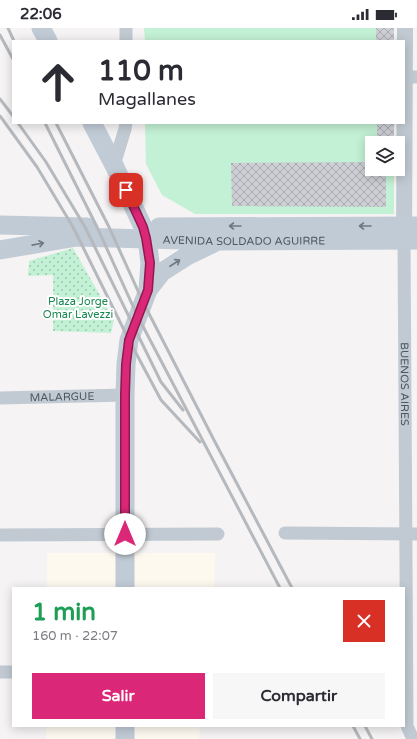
<!DOCTYPE html>
<html lang="es">
<head>
<meta charset="utf-8">
<style>
  body { margin:0; font-family:"Varela Round",sans-serif; background:#f7f7f7; color:#2b2b33; height:100vh; display:flex; flex-direction:column; font-size:15px; white-space:nowrap }
  * { box-sizing:border-box; margin:0 }
  p { font-size:13px; color:#7c7c81 }
  .icon { flex:none; width:22px; height:22px; fill:none; stroke:currentColor; stroke-width:2; stroke-linecap:round; stroke-linejoin:round }
  .map { position:relative; flex:1; overflow:hidden }
  .details { position:absolute; left:12px; top:559px; width:393px; height:140px; display:flex; flex-direction:column; background:#fff; border-radius:0px; box-shadow:0 2px 10px #0003 }
  .details>* { flex:none }
  .guide { position:absolute; left:12px; top:12px; width:393px; height:84px; border-radius:0px; box-shadow:0 2px 10px #0003; background:#fff; color:#2b2b33; overflow:hidden }
  .controls { position:absolute; left:365px; top:108px; display:grid; gap:8px }
  .controls a { display:grid; place-items:center; width:40px; height:40px; border-radius:0px; background:#fff; box-shadow:0 2px 10px #0003; font-size:20px }
  .pin { position:absolute; display:grid; place-items:center; width:34px; height:34px; color:#fff; margin:-17px; border-radius:8px; box-shadow:0 2px 6px #0006 }
  .me { position:absolute; width:44px; margin:-22px; rotate:0deg; stroke-linejoin:round; filter:drop-shadow(0 0 3px #0008) }
  .turn { display:flex; align-items:center; gap:14px; height:84px; padding:0 20px; font-size:18px }
  .turn .icon { width:52px; height:52px; stroke-width:2.5 }
  .turn b { display:block; font-size:28px; line-height:34px }
  .round { display:grid; place-items:center; flex:none; width:42px; height:42px; border-radius:0px; background:#f7f7f7 }
  .summary { display:flex; align-items:center; justify-content:space-between; height:68px; padding:0 20px }
  h1 { font-size:24px; font-weight:700; line-height:30px; color:#1e9e55 }
  .action { display:flex; gap:8px; margin-top:auto; padding:8px 20px }
  .action a { flex:1; height:46px; border-radius:0px; background:#db2777; color:#fff; font-size:16px; font-weight:700; line-height:46px; text-align:center }
  .action a+a { background:#f7f7f7; color:#2b2b33 }
  .status { display:flex; justify-content:space-between; align-items:center; height:28px; padding:0 20px; background:#fff; direction:ltr }
  .status svg { height:11px; fill:currentColor }
  .map>svg:first-child { display:block }
</style>
</head>
<body>
<div class="status"><b>22:06</b><svg viewBox="0 0 49 12"><path d="M0 12V9h3v3zM5 12V6h3v6zM10 12V3h3v9zM15 12V0h3v12zM26 1h20v11H26zM47 4h2v5h-2z"/></svg></div>
<div class="map">
<svg width="417" height="711" viewBox="0 0 417 711">
  <defs>
    <pattern id="green-dots" width="8" height="8" patternUnits="userSpaceOnUse"><rect width="8" height="8" fill="#c3f1d5"/><path d="M2 2h.1M6 6h.1" fill="none" stroke="#a0c6b0" stroke-width="1.8" stroke-linecap="round"/></pattern>
    <pattern id="building-cross-hatch" width="8" height="8" patternUnits="userSpaceOnUse"><rect width="8" height="8" fill="#cdcfd5"/><path d="M0 0l8 8M0 8l8-8" fill="none" stroke="#a8abb0"/></pattern>
  </defs>
  <rect width="100%" height="100%" fill="#f5f3f3"/>
  <path fill="#fdf9ef" d="M47,525H215L214,560H47Z
    M46,698H200L199,711H46Z"/>
  <path fill="url(#green-dots)" d="M73,220L114,292L111,305L53,303V247L28,248L29,233Z"/>
  <path fill="#c3f1d5" d="M144,0H394V13H145Z
    M145,95H394V115H372V141H394V186H195L162,167L146,136Z"/>
  <path fill="url(#building-cross-hatch)" d="M376,0H394V13H376Z
    M377,95H394V115H377Z
    M372,134V141H386V179L232,178L231,135Z"/>
  <g fill="none" stroke-linecap="round" stroke-linejoin="round">
    <g stroke="#c1cad2" stroke-width="13">
      <path d="M126,13V0"/>
      <path d="M405,49H417"/>
      <path d="M114,137L125,101L126,95"/>
      <path id="s1" d="M404,212L407,698L413,711"/>
      <path id="s2" d="M0,370L125,367"/>
      <path d="M285,505L417,506"/>
      <path d="M0,507L218,506"/>
      <path d="M0,644H13"/>
    </g>
    <path stroke="#c1cad2" stroke-width="16" d="M404,210L405,0"/>
    <g stroke="#c1cbd6" stroke-width="19">
      <path d="M41,0L48,13"/>
      <path d="M92,95L114,137L143,199"/>
      <path d="M0,197L87,199"/>
      <path d="M159,199L417,198"/>
      <path d="M147,210L150,235L148,262"/>
      <path id="s3" d="M0,222L77,209L217,213L417,212"/>
      <path d="M125,560V367L126,336L129,312L148,262L162,244L187,228L214,215"/>
      <path d="M125,698V711"/>
    </g>
    <path stroke="#b5b8bd" stroke-width="3" d="M8,0L14,13
      M0,7L13,31
      M0,71L13,88
      M0,88L37,139L73,199L129,312L161,372L200,414
      M18,95L46,134L85,199L161,354L183,382
      M45,95L97,199L137,287L280,560
      M56,95L109,199L143,274L215,414L292,560
      M353,698L360,711
      M365,698L372,711"/>
  </g>
  <defs><path id="oneway-shaft" d="M-6 0H5M1.5-3L5.5 0L1.5 3" fill="none" stroke-width="1.6" stroke-linecap="round" stroke-linejoin="round"/></defs>
  <g stroke="#6e7984">
    <use href="#oneway-shaft" transform="translate(235 198) rotate(180)"/>
    <use href="#oneway-shaft" transform="translate(365 198) rotate(180)"/>
    <use href="#oneway-shaft" transform="translate(38 216) rotate(-11)"/>
    <use href="#oneway-shaft" transform="translate(175 235) rotate(-33)"/>
  </g>
  <g fill="none" stroke-linecap="round" stroke-linejoin="round">
    <defs>
      <path id="route" d="M125,506V367L126,336L129,312L148,262L150,235L146,210L143,199L126,162"/>
    </defs>
    <use href="#route" stroke="#8e194d" stroke-width="10"/>
    <use href="#route" stroke="#db2777" stroke-width="7"/>
  </g>
  <g text-anchor="middle" stroke-width="4" stroke-linejoin="round" paint-order="stroke">
    <g font-size="11" fill="#4a5661" stroke="#fff">
      <text dy="4" stroke="none"><textPath href="#s3" startOffset="245">AVENIDA SOLDADO AGUIRRE</textPath></text>
      <text dy="4" stroke="none"><textPath href="#s1" startOffset="144">BUENOS AIRES</textPath></text>
      <text dy="4" stroke="none"><textPath href="#s2" startOffset="62">MALARGUE</textPath></text>
    </g>
    <g font-size="11" fill="#17864f" stroke="#fff">
      <text x="78" y="277">Plaza Jorge<tspan x="78" dy="13">Omar Lavezzi</tspan></text>
    </g>
  </g>
</svg>
<div class="controls">
<a><svg class="icon" aria-label="layers" viewBox="0 0 24 24"><path d="M12 4l9 5-9 5-9-5zM3 14l9 5 9-5"/></svg></a>
</div>
<div class="pin" style="left:126px;top:162px;background:#d93025"><svg class="icon" aria-label="arrive" viewBox="0 0 24 24"><path d="M6 21V4h12l-3 4 3 4H6"/></svg></div>
<svg class="me" style="left:125px;top:506px" viewBox="-20 -20 40 40"><circle r="19" fill="#fff"/><path d="M0-13L10 11 0 6-10 11z" fill="#db2777"/></svg>
<div class="guide">
<div class="turn"><svg class="icon" aria-label="ahead" viewBox="0 0 24 24"><path d="M12 20V5M6 11l6-6 6 6"/></svg><div><b>110 m</b>Magallanes</div></div>
</div>
<section class="details">
<div class="summary"><div><h1>1 min</h1><p>160 m · 22:07</p></div><a class="round" style="background:#d93025;color:#fff"><svg class="icon" aria-label="close" viewBox="0 0 24 24"><path d="M6 6l12 12M18 6L6 18"/></svg></a></div>
<div class="action"><a>Salir</a><a>Compartir</a></div>
</section>
</div>
</body>
</html>
